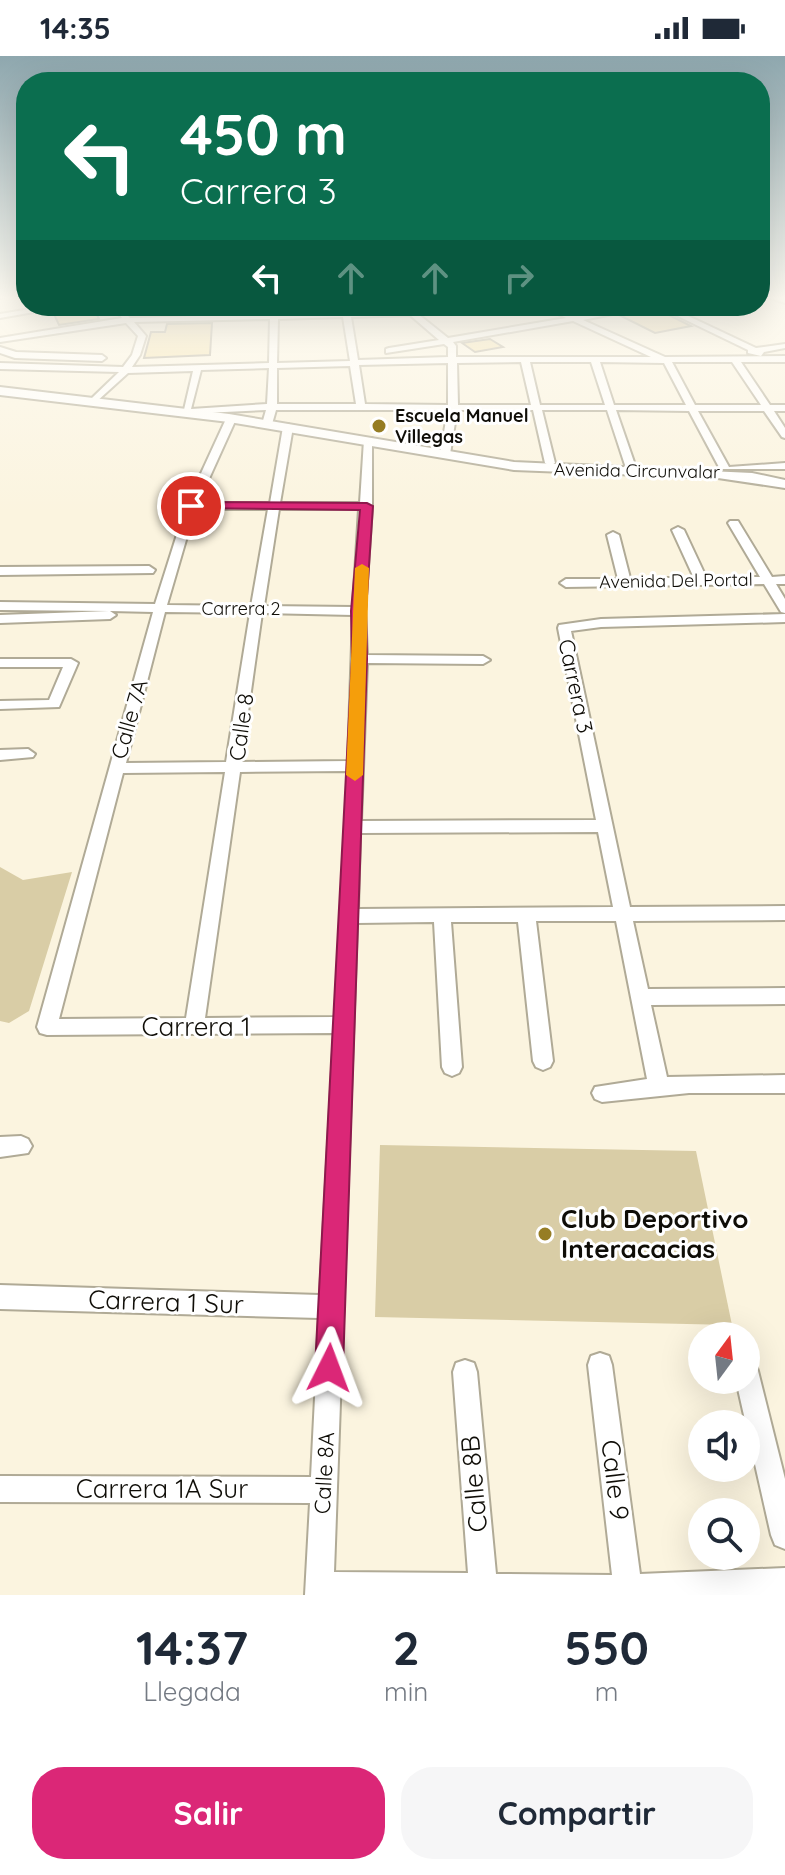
<!DOCTYPE html>
<html lang="es">
<head>
<meta charset="utf-8">
<style>
  body { margin:0; font-family:Quicksand,sans-serif; background:#f6f6f7; color:#1f2937; height:100vh; display:flex; flex-direction:column; font-size:30px; white-space:nowrap }
  * { box-sizing:border-box; margin:0 }
  p { font-size:26px; color:#747a83 }
  .icon { flex:none; width:44px; height:44px; fill:none; stroke:currentColor; stroke-width:2; stroke-linecap:round; stroke-linejoin:round }
  .map { position:relative; height:1539px; overflow:hidden }
  .details { display:flex; flex-direction:column; background:#fff; flex:1 }
  .details>* { flex:none }
  .top-card { position:absolute; left:16px; top:16px; width:754px; height:244px; border-radius:32px; box-shadow:0 8px 32px #0002; background:#0b6e4f; color:#fff; overflow:hidden }
  .needle { width:52px; rotate:15deg }
  .controls { position:absolute; left:688px; top:1266px; display:grid; gap:16px }
  .controls a { display:grid; place-items:center; width:72px; height:72px; border-radius:50%; background:#fff; box-shadow:0 8px 32px #0002; font-size:40px }
  .pin { position:absolute; display:grid; place-items:center; width:68px; height:68px; color:#fff; margin:-34px; border:4px solid #fff; border-radius:50%; box-shadow:0 2px 8px #0007 }
  .me { position:absolute; width:88px; margin:-44px; rotate:3deg; stroke-linejoin:round; filter:drop-shadow(0 0 6px #0008) }
  .turn { display:flex; align-items:center; gap:28px; height:168px; padding:0 32px; font-size:36px }
  .turn .icon { width:104px; height:104px; stroke-width:2.5 }
  .turn b { display:block; font-size:56px; line-height:68px }
  .lanes { display:flex; align-items:center; height:76px; padding:0 32px; background:#0003; justify-content:center; gap:40px; direction:ltr }
  .lanes .off { opacity:.35 }
  .eta { display:flex; justify-content:space-evenly; align-items:center; height:136px; text-align:center }
  .eta b { font-size:48px; font-weight:700; line-height:56px }
  .button { display:flex; gap:16px; margin-top:auto; padding:16px 32px }
  .button a { flex:1; height:92px; border-radius:32px; background:#db2777; color:#fff; font-size:32px; font-weight:700; line-height:92px; text-align:center }
  .button a+a { background:#f6f6f7; color:#1f2937 }
  .status { display:flex; justify-content:space-between; align-items:center; height:56px; padding:0 40px; background:#fff; direction:ltr }
  .status svg { height:22px; fill:currentColor }
  .map>svg:first-child { display:block }
</style>
</head>
<body>
<div class="status"><b>14:35</b><svg viewBox="0 0 49 12"><path d="M0 12V9h3v3zM5 12V6h3v6zM10 12V3h3v9zM15 12V0h3v12zM26 1h20v11H26zM47 4h2v5h-2z"/></svg></div>
<div class="map">
<svg width="785" height="1539" viewBox="0 0 785 1539">
  <rect width="100%" height="100%" fill="#fbf4df"/>
  <path fill="#d9cda6" d="M0,811L23,824L72,816L29,955L9,967L0,965Z
    M380,1089L696,1095L732,1269L375,1261Z"/>
  <path fill="#f1dc9c" stroke="#999380" stroke-width="2" d="M93,250L99,263L59,269L53,256Z
    M657,253L691,270L655,277L621,260Z
    M212,267L210,299L144,302L151,276H165L167,268Z
    M490,283L503,291L475,296L462,287Z"/>
  <g fill="none" stroke-linecap="round" stroke-linejoin="round">
    <defs>
      <path id="minor" d="M0,240H7L0,242Z
        M770,240L785,242V247L771,242Z
        M49,250H68L0,262V258Z
        M111,250H119L130,262L268,258L261,250H269L276,258L405,255L408,252L413,255L443,250L418,258L448,282L566,262L542,250C556,250 567,261 580,260C604,257 627,250 652,250L583,264L665,301L785,300V306H741L770,349H785V355H774L785,372V382L782,381L764,355H698L729,411L785,407V413H720L689,355L616,354L635,409L630,412L625,409L607,354H542L555,407L550,410L545,407L533,354H457L450,398L445,401L440,398L448,354H276L272,368L267,371L262,368L266,354L183,358L193,315L128,317L96,346L91,343L93,341L119,316L0,313V307L123,311L132,299L138,280L126,267L0,286V282L122,262ZM410,259L439,284L389,292L386,293V297L444,288L448,291V301L358,304L351,261ZM343,261L350,305L277,307L278,263ZM270,263L269,307L132,311L140,299L146,280L134,266ZM573,265L651,301H456V290L453,286ZM521,306L531,349H458L457,307ZM530,306H591L605,349H540ZM600,306L664,307L686,349H614ZM672,306H732L761,349H695ZM448,307V349L365,348L359,309ZM350,310L356,348H277V312ZM269,312L267,348L191,353L201,314Z
        M657,250H667L756,292L785,288V292L764,296L761,300L748,297V294Z
        M0,291L16,296L102,299L106,302L102,305L15,302L0,297Z
        M231,360L236,363L198,447H270L283,371L288,368L293,371L280,447H360L364,384L372,382V450L365,555L367,599L483,600L490,604L483,608L367,607L361,765L596,764L558,572L559,569L601,563L785,558V566L601,571L571,575L630,851L785,850V864L633,865L648,933L785,932V948L651,949L667,1021L785,1019V1037H689L602,1046L595,1043L592,1037L595,1031L647,1023L616,865H536L553,1005L550,1011L543,1014L536,1011L533,1005L518,866H451L462,1011L459,1017L452,1020L445,1017L442,1011L434,866L357,867L334,1516L468,1517L453,1316L456,1307L465,1304L474,1307L477,1316L496,1518L612,1519L588,1309L591,1300L600,1297L609,1300L612,1309L640,1518L785,1512V1539H305L310,1447L0,1446V1420L311,1421L319,1262L0,1253V1229L320,1239L334,977L47,979L40,977L37,971L153,556L110,555L116,559L110,563L0,567V559L109,555L0,554V546L155,548L186,450L226,363ZM195,453H268L251,550L167,549ZM279,453H359L353,551L264,550ZM165,556L250,557L226,706L126,707ZM262,557L353,559L348,705L241,706ZM348,715L335,961L205,962L240,716ZM225,716L186,962L59,963L123,717ZM598,776L613,851L358,853L360,777Z
        M730,465H738L772,521L785,520V528H776L785,543V557L781,556L764,528L566,531L560,527L566,523H618L607,479L613,476L619,479L630,522H694L672,474L678,471L684,474L706,521H760L728,467Z
        M149,510L155,514L153,517L0,519V511Z
        M0,603H71L78,607L59,651L0,653V645L49,644L63,611H0Z
        M28,693L35,698L33,701L0,704V694Z
        M21,1080L28,1083L32,1090L28,1097L0,1101V1081Z
        M746,1303L755,1306L758,1315L785,1423V1493L775,1489L771,1479L736,1324H746Z"/>
      <path id="secondary" d="M0,331L229,358L514,406L752,417L785,424V432L718,422L514,414L229,366L0,339Z"/>
    </defs>
    <use href="#minor" stroke="#b0aa96" stroke-width="4"/>
    <use href="#secondary" stroke="#b0aa96" stroke-width="4"/>
    <use href="#minor" fill="#fff" fill-rule="evenodd"/>
    <use href="#secondary" fill="#fff" fill-rule="evenodd"/>
  </g>
  <linearGradient id="sky" x2="0" y2="1"><stop stop-color="#8ea7ae"/><stop offset="0.53" stop-color="#fdfaf1"/><stop offset="1" stop-color="#fdfaf1" stop-opacity="0"/></linearGradient>
  <rect width="785" height="456" fill="url(#sky)"/>
  <path fill="#db2777" stroke="#8e194d" stroke-width="2" d="M191,446L367,447L373,450L366,555L367,603L343,1312L339,1322L329,1326L319,1322L315,1312L352,603L351,555L360,454L187,452L185,450Z"/>
  <path fill="#f59e0b" d="M362,508L369,512L363,719L355,725L346,719L355,512Z"/>
  <g fill="#967d24" stroke="#fff" stroke-width="3">
    <circle cx="379" cy="370" r="8"/>
    <circle cx="545" cy="1178" r="8"/>
  </g>
  <g text-anchor="middle" stroke-width="6" stroke-linejoin="round" paint-order="stroke">
    <g font-size="18" font-weight="bold" fill="#0f0d07" stroke="#fff" text-anchor="start">
      <text x="395" y="366">Escuela Manuel<tspan x="395" dy="21">Villegas</tspan></text>
    </g>
    <g font-size="18" fill="#0f0d07" stroke="#fff">
      <text transform="translate(637 415) rotate(1)" y="6">Avenida Circunvalar</text>
      <text transform="translate(676 525) rotate(-1)" y="6">Avenida Del Portal</text>
      <text x="241" y="559">Carrera 2</text>
    </g>
    <g font-size="22" fill="#0f0d07" stroke="#fff">
      <text transform="translate(576 630) rotate(78)" y="8">Carrera 3</text>
      <text transform="translate(129 663) rotate(-74)" y="8">Calle 7A</text>
      <text transform="translate(241 671) rotate(-82)" y="8">Calle 8</text>
      <text transform="translate(324 1417) rotate(-87)" y="8">Calle 8A</text>
    </g>
    <g font-size="26" fill="#0f0d07" stroke="#fff">
      <text x="196" y="980">Carrera 1</text>
      <text transform="translate(166 1246) rotate(2)" y="9">Carrera 1 Sur</text>
      <text transform="translate(615 1424) rotate(83)" y="9">Calle 9</text>
      <text transform="translate(474 1428) rotate(-95)" y="9">Calle 8B</text>
      <text x="162" y="1442">Carrera 1A Sur</text>
    </g>
    <g font-size="26" font-weight="bold" fill="#0f0d07" stroke="#fff" text-anchor="start">
      <text x="561" y="1172">Club Deportivo<tspan x="561" dy="30">Interacacias</tspan></text>
    </g>
  </g>
</svg>
<div class="controls">
<a><svg class="needle" viewBox="-14 -14 28 28"><path d="M0-13l5 13h-10z" fill="#e53935"/><path d="M0 13l5-13h-10z" fill="#747a83"/></svg></a>
<a><svg class="icon" aria-label="sound" viewBox="0 0 24 24"><path d="M4 9h4l5-4v14l-5-4H4zM17 9q2 3 0 6"/></svg></a>
<a><svg class="icon" aria-label="search" viewBox="0 0 24 24"><circle cx="10" cy="10" r="6"/><path d="M15 15l6 6"/></svg></a>
</div>
<div class="pin" style="left:191px;top:450px;background:#d93025"><svg class="icon" aria-label="arrive" viewBox="0 0 24 24"><path d="M6 21V4h12l-3 4 3 4H6"/></svg></div>
<svg class="me" style="left:329px;top:1312px" viewBox="-20 -20 40 40"><path d="M0-17L14 15 0 8-14 15z" fill="#db2777" stroke="#fff" stroke-width="4"/></svg>
<div class="top-card">
<div class="turn"><svg class="icon" aria-label="left" viewBox="0 0 24 24"><path d="M17 20v-9H6M10 6l-5 5 5 5"/></svg><div><b>450 m</b>Carrera 3</div></div>
<div class="lanes"><svg class="icon" aria-label="left" viewBox="0 0 24 24"><path d="M17 20v-9H6M10 6l-5 5 5 5"/></svg><svg class="icon off" aria-label="ahead" viewBox="0 0 24 24"><path d="M12 20V5M6 11l6-6 6 6"/></svg><svg class="icon off" aria-label="ahead" viewBox="0 0 24 24"><path d="M12 20V5M6 11l6-6 6 6"/></svg><svg class="icon off" aria-label="right" viewBox="0 0 24 24"><path d="M7 20v-9h11M14 6l5 5-5 5"/></svg></div>
</div>
</div>
<section class="details">
<div class="eta">
<div><b>14:37</b><p>Llegada</p></div>
<div><b>2</b><p>min</p></div>
<div><b>550</b><p>m</p></div>
</div>
<div class="button"><a>Salir</a><a>Compartir</a></div>
</section>
</body>
</html>
